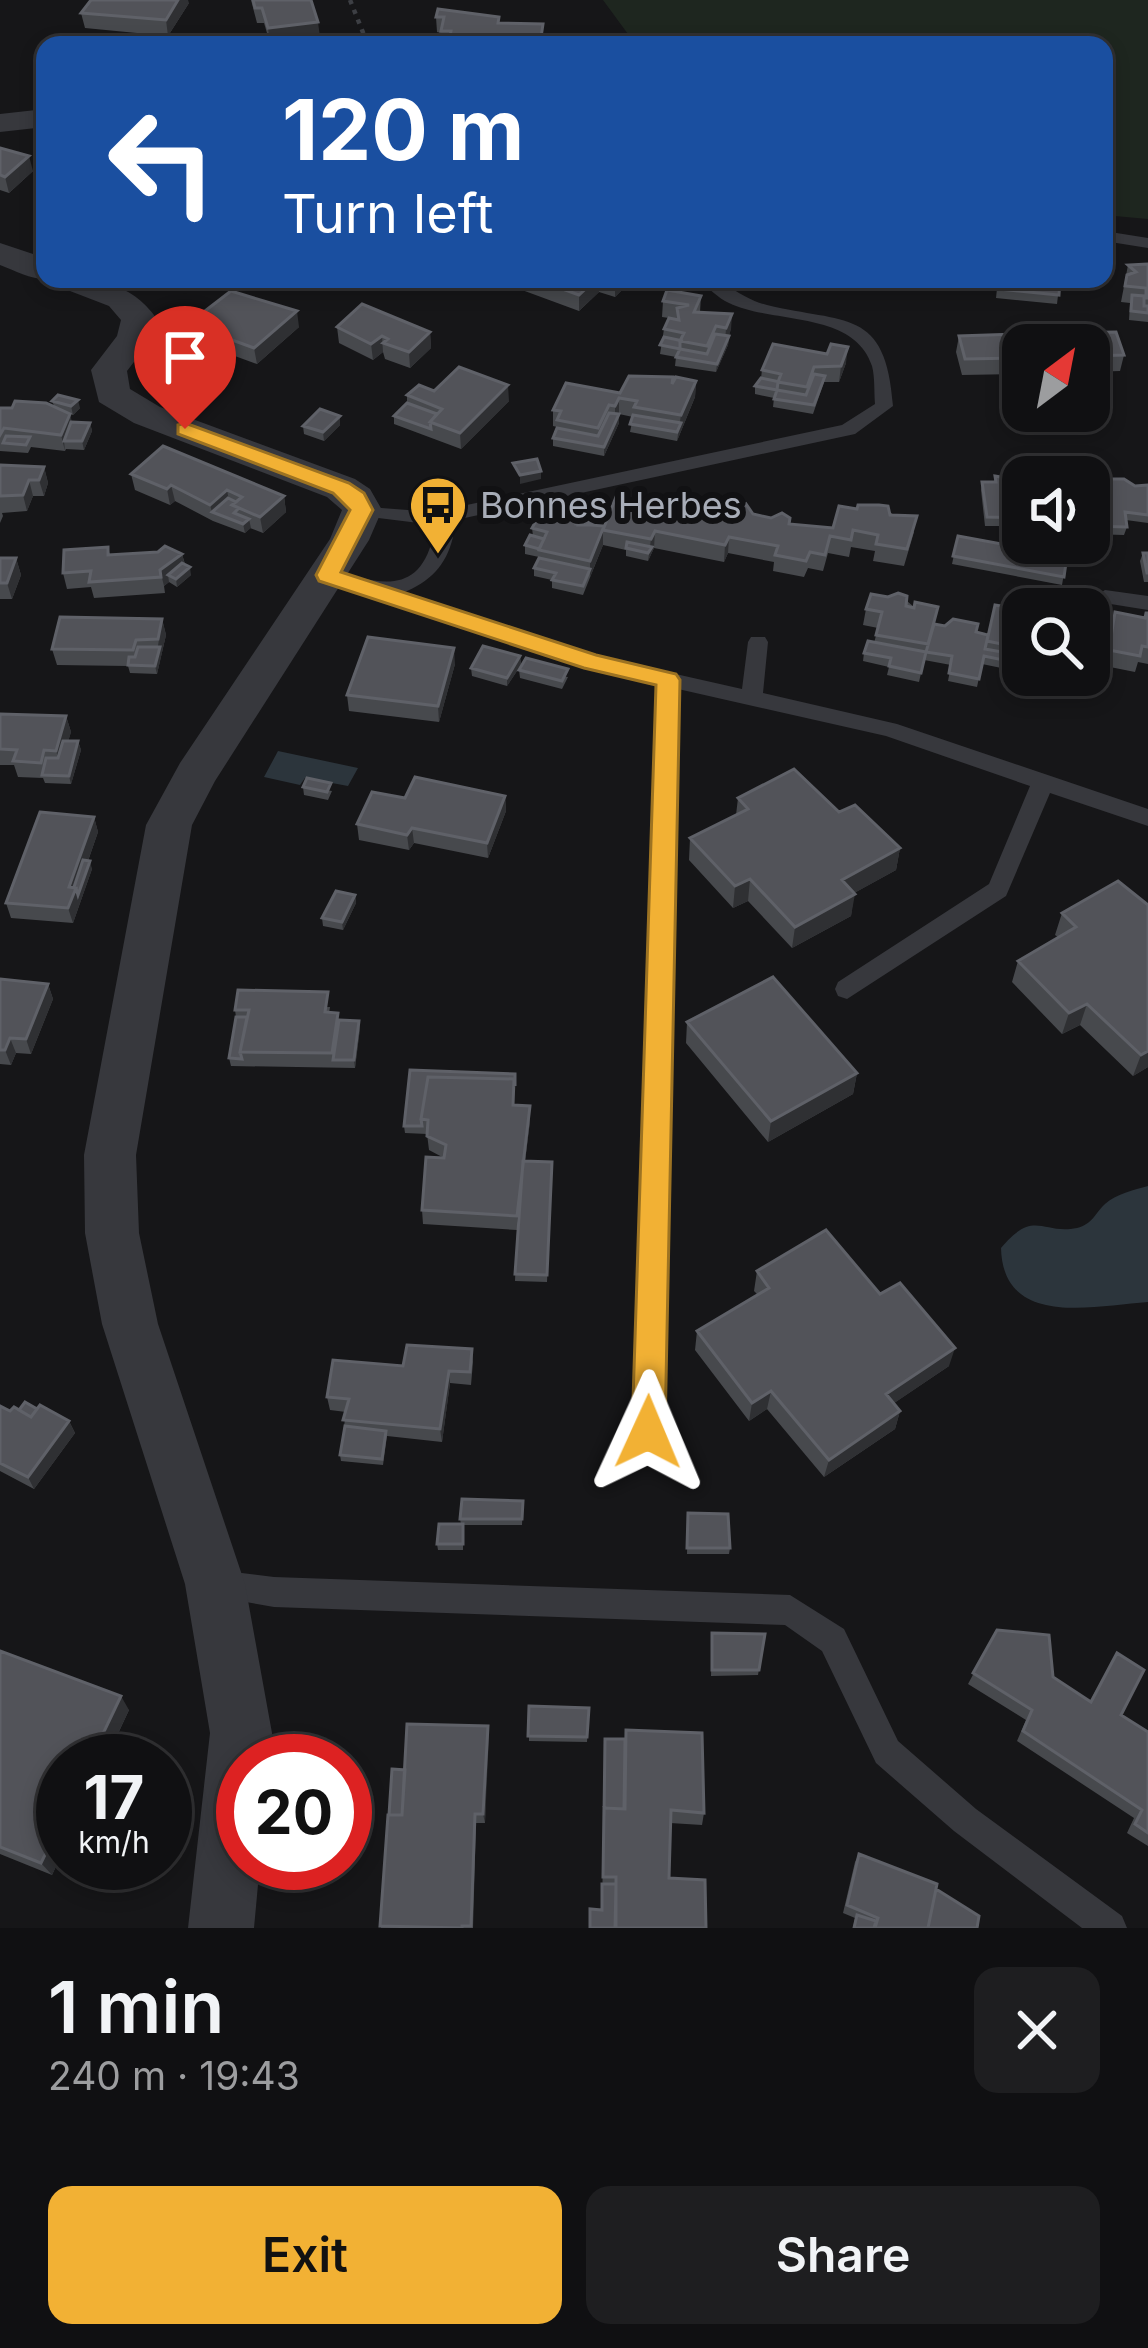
<!DOCTYPE html>
<html lang="en">
<head>
<meta charset="utf-8">
<style>
  body { margin:0; font-family:Inter,sans-serif; background:#1e1e20; color:#f1f3f6; height:100vh; display:flex; flex-direction:column; font-size:45px; white-space:nowrap }
  * { box-sizing:border-box; margin:0 }
  p { font-size:39px; color:#9c9d9f }
  .icon { flex:none; width:66px; height:66px; fill:none; stroke:currentColor; stroke-width:2; stroke-linecap:round; stroke-linejoin:round }
  .map { position:relative; height:1928px; overflow:hidden }
  .details { display:flex; flex-direction:column; background:#101012; flex:1 }
  .details>* { flex:none }
  .hud { position:absolute; left:36px; top:36px; width:1077px; height:252px; border-radius:24px; box-shadow:0 6px 18px #0003,0 0 0 3px #303032; background:#1a4fa0; color:#fff; overflow:hidden }
  .needle { width:78px; rotate:32deg }
  .fabs { position:absolute; left:1002px; top:324px; display:grid; gap:24px }
  .fabs a { display:grid; place-items:center; width:108px; height:108px; border-radius:24px; background:#101012; box-shadow:0 6px 18px #0003,0 0 0 3px #303032; font-size:60px }
  .speed { position:absolute; left:36px; top:1734px; display:flex; gap:24px; font-size:60px; font-weight:700; text-align:center }
  .speed>* { display:grid; place-content:center; width:156px; height:156px; border-radius:50%; background:#101012; box-shadow:0 6px 18px #0003,0 0 0 3px #303032; line-height:1 }
  .speed small { font-size:30px; font-weight:400 }
  .speed .limit { border:18px solid #d22; background:#fff; color:#111 }
  .pin { position:absolute; display:grid; place-items:center; width:102px; height:102px; color:#fff; margin:-123px -51px; border-radius:50% 50% 50% 0; rotate:-45deg; box-shadow:0 0 12px #0007 }
  .pin .icon { rotate:45deg }
  .me { position:absolute; width:132px; margin:-66px; rotate:1deg; stroke-linejoin:round; filter:drop-shadow(0 0 9px #0008) }
  .turn { display:flex; align-items:center; gap:42px; height:252px; padding:0 48px; font-size:54px }
  .turn .icon { width:156px; height:156px; stroke-width:2.5 }
  .turn b { display:block; font-size:84px; line-height:102px }
  .round { display:grid; place-items:center; flex:none; width:126px; height:126px; border-radius:24px; background:#1e1e20 }
  .overview { display:flex; align-items:center; justify-content:space-between; height:204px; padding:0 48px }
  h1 { font-size:72px; font-weight:600; line-height:90px }
  .cta { display:flex; gap:24px; margin-top:auto; padding:24px 48px }
  .cta a { flex:1; height:138px; border-radius:24px; background:#f2b134; color:#111; font-size:48px; font-weight:600; line-height:138px; text-align:center }
  .cta a+a { background:#1e1e20; color:#f1f3f6 }
  .map>svg:first-child { display:block }
</style>
</head>
<body>
<div class="map">
<svg width="1148" height="1928" viewBox="0 0 1148 1928">
  <rect width="100%" height="100%" fill="#161618"/>
  <path fill="#1e261f" d="M603,0H1148V219L1104,215V45H636Z"/>
  <path fill="#2c353c" d="M278,751L358,768L348,786L305,778L300,785L264,777Z
    M1148,1186V1302C1093,1306 1003,1328 1001,1248C1034,1208 1042,1235 1077,1228C1093,1224 1095,1213 1105,1204C1116,1194 1134,1190 1148,1186Z"/>
  <g fill="none" stroke-linecap="round" stroke-linejoin="round">
    <path stroke="#3d3f44" stroke-width="4.5" stroke-dasharray="4.5 6" stroke-linecap="butt" d="M350,0L368,45"/>
    <path fill="#37383d" fill-rule="evenodd" d="M1104,231L1148,238V248L1104,241Z
      M699,279C728,279 738,298 767,305C845,324 886,307 893,406L855,434L446,522L453,537C446,566 430,582 402,593L596,656L742,689L748,642L751,637H765L768,642L763,693L897,724L1148,809V826L1050,793L1006,896L847,999L838,996L835,989L838,982L989,884L1030,786L886,736L678,689L662,1432L658,1441L648,1445L638,1441L634,1432L657,685L586,668L320,580L317,575L327,568C371,581 418,601 433,537L427,524L362,516L352,510L355,506L434,512L842,425L875,404C874,392 875,377 872,366C854,310 771,324 729,303C718,298 708,288 699,279Z
      M1105,590L1148,596V610L1098,602L1095,597Z
      M217,1570L274,1577L790,1595L844,1629L898,1741L976,1809L1122,1916L1127,1928H1082L954,1831L876,1763L822,1651L785,1625L274,1607L206,1595L202,1585L206,1575Z"/>
    <path fill="#37383d" fill-rule="evenodd" d="M45,109V127L0,132V114Z
      M0,243L45,258V279H50C34,281 16,271 0,265Z
      M52,279C96,279 129,280 157,319L153,337L127,371L130,389L160,407L355,479L370,489L382,510L369,540L215,781L192,825L136,1155L139,1233L158,1324L245,1584L272,1733L270,1761H243V1863H260L254,1928H188L210,1733L185,1584L102,1324L85,1233L84,1155L146,825L180,763L330,539L342,510L327,497L134,423L99,402L91,370L117,336L121,320L109,306L57,286Z"/>
  </g>
  <path fill="#47494d" d="M251,0H311L320,37L270,43L264,23H257Z
    M189,3L168,36L85,28L81,13Z
    M436,17L499,23L544,40L543,45H441V33L437,32Z
    M0,148L33,171L9,193L0,190Z
    M1148,264V322L1129,320L1130,303L1121,302L1128,265Z
    M521,279H623V289L615,297L599,292L579,311L522,290Z
    M779,279H829V281L780,283Z
    M878,279H938L937,288L878,283Z
    M998,279H1060L1057,304L996,298Z
    M701,296L700,312L732,314L728,345L716,372L675,366L676,357L660,354L664,329L676,319L662,317L663,301Z
    M188,324L299,327L257,364L191,340Z
    M337,327L430,332L431,348L410,368L385,359L383,352L373,360L339,343Z
    M1044,327L1046,333L1116,332L1124,355L1120,371L1089,372V345H1023V374L962,375L956,352L959,336L1016,334L1018,328Z
    M846,363L839,382H824L813,414L773,407L774,398L755,394V386L761,378L762,370Z
    M696,381L695,397L677,441L630,432L633,417L619,414V423L604,456L553,446V438L557,427L553,426V410L620,393Z
    M434,391L509,401L461,449L394,424V416L407,403V395Z
    M52,401L80,408L73,415L68,413L71,422L90,423L92,431L84,450L66,449L65,451L31,447L28,453L0,451V408L54,406Z
    M340,416V425L324,441L304,434L303,426Z
    M0,465L44,467L48,483L44,496H33L27,511L2,513L3,516L0,523Z
    M131,474L284,496L286,512L263,533L250,528L245,533L213,521L175,501L170,505L135,490Z
    M995,476L1023,481V526H985L981,490L982,482H994Z
    M1105,479L1135,486L1148,485V523L1126,520L1127,527L1124,535L1089,534V485H1103Z
    M679,508L706,513L724,511L753,514L790,524L833,528L857,509L889,511L914,532L904,566L873,561L875,551L851,547L849,557L828,553L823,571L808,568L804,577L773,571L774,562L728,553L724,562L654,548L648,561L626,556V550L603,545L583,595L552,588V580L534,576V568L539,557L525,554V545L533,536L532,528L560,518L578,516V524L604,527L659,509Z
    M958,536L1067,556L1062,585L952,564Z
    M108,547L110,555L182,554L185,564L191,575L177,587L169,582L164,586L165,593L94,598L91,587L67,589L63,573Z
    M1143,553H1148V582H1144L1140,561Z
    M0,558H16L21,575L12,599H0Z
    M907,601L934,624L988,635L1023,611V656H1020L1016,671L982,664L977,687L948,681L951,665L924,660L919,682L887,675L889,667L863,661L864,653L874,643L878,628L863,625L866,609Z
    M1115,612L1144,617L1148,613V664L1138,662L1135,672L1105,666L1101,687L1070,682L1071,675H1089L1109,634Z
    M162,619L166,635L157,674L130,673L128,666L57,665L52,649Z
    M520,656L521,665L507,686L472,676L471,668Z
    M455,664L439,722L349,711L347,695Z
    M519,670L568,677L562,689L520,678Z
    M0,714L66,716L71,732L68,741H78L81,750L71,784L45,783L43,778L18,777L14,765H0Z
    M303,787L332,791L328,800L304,795Z
    M505,796L506,811L488,858L414,843L409,850L359,840L357,824L405,798Z
    M738,798L839,812L900,848L896,870L854,893L851,916L792,948L748,901L733,908L689,860L690,838L736,815Z
    M94,817L98,832L88,861L92,869L73,923L11,918L6,903Z
    M355,895L356,903L343,930L323,926L322,918Z
    M1148,905V1067L1133,1076L1080,1025L1062,1034L1012,982L1018,961L1058,937L1055,935L1062,913Z
    M0,979L48,984L53,999L31,1054L16,1053L11,1065L0,1064Z
    M330,1007L329,1013L339,1020L360,1028L355,1068L231,1066L229,1058L236,1017L235,1010Z
    M687,1022L857,1073L853,1094L768,1142L686,1043Z
    M410,1070L515,1105L530,1106V1121L525,1161L552,1162L547,1282L515,1281L517,1230L423,1224L422,1210L444,1158L429,1150L427,1134L405,1133L404,1126Z
    M757,1271L880,1294L949,1366L894,1403L900,1411L895,1429L824,1477L767,1409L749,1421L695,1350L697,1331L758,1295L754,1291Z
    M472,1349L473,1362L471,1385L450,1383L442,1442L387,1436L383,1465L341,1461L340,1455L346,1412L330,1410L327,1397L403,1366Z
    M0,1406L10,1411L37,1409L69,1421L75,1433L34,1489L0,1471Z
    M523,1501L522,1525H463V1550H438L437,1544L461,1524L460,1519Z
    M688,1513L730,1548L729,1554H687Z
    M997,1630L1053,1677L1090,1701L1117,1653L1121,1715L1148,1732V1846L1127,1833L1134,1818L1017,1741L1026,1720L968,1684Z
    M765,1634L758,1675L711,1676L712,1639Z
    M0,1651L129,1710L52,1875L0,1854Z
    M529,1706L589,1708L587,1742L529,1741Z
    M488,1726L485,1823H476L473,1928H381L389,1815L405,1770Z
    M605,1739L704,1813L702,1825L670,1823L602,1910Z
    M859,1854L936,1889L977,1928H853L855,1918L843,1913L855,1862Z"/>
  <path fill="#2f3033" d="M178,0H188L189,3L168,36L166,20Z
    M318,22L320,37L270,43L268,28Z
    M29,156L33,171L9,193L5,177Z
    M596,279H599V292L579,311V295Z
    M617,279H623V289L615,297V281Z
    M297,311L299,327L257,364L254,348Z
    M732,314L731,330L725,344L726,328Z
    M430,332L431,348L410,368L409,352Z
    M382,336L383,352L373,360L371,344Z
    M729,336L728,345L716,372L717,364Z
    M848,347L846,363L839,382L841,366Z
    M696,381L695,397L677,441L681,415Z
    M508,385L509,401L461,449L460,433Z
    M619,398V423L604,456V447L615,422V406Z
    M78,400L80,408L73,415L71,406Z
    M70,414L74,430L64,441L65,451L61,435Z
    M340,416V425L324,441L323,432Z
    M90,423L92,431L84,450L82,441Z
    M44,467L48,483L44,496L39,480Z
    M541,471V479L520,484V475Z
    M29,480L33,496L27,511L23,495Z
    M171,485L175,501L170,505L167,489Z
    M227,490L230,506L212,512L210,505Z
    M284,496L286,512L263,533L260,517Z
    M249,519L251,528L245,533L243,524Z
    M603,530V545L590,577V561Z
    M655,531L654,548L648,561L651,539Z
    M729,537L728,553L724,562L725,545Z
    M182,554L186,570L168,575L169,582L164,586L160,570Z
    M16,558L21,575L12,599L7,583Z
    M190,567L191,575L177,587L176,579Z
    M162,619L166,635L157,674L155,666Z
    M454,648L455,664L439,722L438,706Z
    M520,656L521,665L507,686V678Z
    M66,716L71,732L61,766L56,751Z
    M78,741L81,750L71,784L69,776Z
    M505,796L506,811L488,858L487,843Z
    M94,817L98,832L77,892L90,861L92,869L73,923L68,908L69,887Z
    M412,828L414,843L409,850L407,835Z
    M900,848L896,870L838,902L842,880Z
    M750,879L748,901L733,908L735,886Z
    M855,894L851,916L792,948L795,927Z
    M355,895L356,903L343,930L342,922Z
    M48,984L53,999L31,1054L26,1039Z
    M1087,1004L1080,1025L1062,1034L1069,1013Z
    M359,1021L360,1028L355,1068L354,1060Z
    M10,1038L16,1053L11,1065L5,1050Z
    M1148,1051V1067L1133,1076L1141,1055Z
    M857,1073L853,1094L768,1142L771,1121Z
    M530,1106V1121L517,1230V1216Z
    M955,1348L949,1366L881,1412L886,1394Z
    M449,1371L450,1383L442,1442L440,1429Z
    M771,1391L767,1409L749,1421L752,1403Z
    M900,1411L895,1429L824,1477L829,1460Z
    M69,1421L75,1433L34,1489L28,1477Z
    M121,1696L129,1710L105,1761H90Z
    M488,1726L489,1736L485,1823L483,1814Z
    M63,1818V1851L52,1875L41,1863Z"/>
  <path fill="#525359" stroke="#5f6168" stroke-width="3" d="M91,0H178L166,20L81,13Z
    M253,0H311L318,22L268,28L262,8H255Z
    M438,9L499,17L498,23L543,24L540,44L497,42V37L471,36L470,41H449L451,31H441L444,17H436Z
    M0,148L29,156L5,177L0,175Z
    M1148,264V298H1146V288L1125,286L1127,275L1136,272L1128,265Z
    M535,279H596L579,295Z
    M999,279H1020V284L1047,287L1049,279H1060L1059,295L998,289Z
    M667,290L701,296L694,312L732,314L726,328L716,326L707,346L680,341L684,333L664,329L669,318L679,320L677,308L689,305L663,301Z
    M231,291L297,311L254,348L188,324Z
    M1132,295L1144,296V306H1148V313L1131,311Z
    M362,304L430,332L409,352L383,343L388,339L382,336L371,344L337,327Z
    M1044,327L1046,333L1116,332L1124,355L1089,356V345H1023V358L965,359L959,336L1019,334L1018,328Z
    M715,334L729,336L717,364L676,357L680,349L707,354Z
    M664,337L683,341H680V349L660,345Z
    M773,344L827,354L831,344L848,347L841,366L814,367L807,387L778,382L781,374L762,370Z
    M459,367L508,385L460,433L430,422L442,409L407,395L419,385L434,391Z
    M814,374L825,376L814,405L774,399L777,390L806,395Z
    M629,376L673,377L672,384L676,377L696,381L681,415L634,407L637,401L619,398L615,406L609,405L598,428L557,420L561,411L553,410L566,383L620,393Z
    M761,378L780,382H778L777,390L755,386Z
    M58,395L78,400L71,406L52,401Z
    M15,401L46,403L70,414L61,435L4,428L0,435V408H12Z
    M407,403L437,414L430,422L431,429L394,416Z
    M320,409L340,416L323,432L303,426Z
    M609,413L619,414L604,447L553,438L557,428L598,436Z
    M633,415L681,423L677,432L630,424Z
    M71,422L90,423L82,441H64Z
    M6,436L30,437L26,445L3,443Z
    M163,446L284,496L260,517L232,505L242,497L227,490L210,505L171,485L167,489L131,474Z
    M537,459L541,471L520,475L513,463Z
    M0,465L44,467L39,480H29L23,495L0,496Z
    M995,476L1023,481V518L987,517L982,482H996Z
    M1105,479H1124L1135,486L1148,485V515L1125,512L1127,527L1089,526V485H1107Z
    M616,497L650,502L659,509L663,502L675,500L679,508L706,513L709,505L733,514L746,504L753,514L771,518L782,513L790,518L789,524L833,528L839,506L857,509L858,505H879L888,506L890,515L917,516L907,549L876,544L878,535L853,530L851,540L830,536L825,555L810,552L806,561L775,555L778,546L729,537L725,545L655,531L651,539L603,530Z
    M228,498L236,502L232,505L239,508L234,513L249,519L243,524L212,512Z
    M568,513L578,516L576,524L604,526L590,561L539,550L547,532L532,528L540,514L560,518Z
    M579,520L593,523L592,525H578Z
    M530,535L544,539L539,549L525,545Z
    M958,536L1067,556L1064,577L953,556Z
    M627,542L652,547L648,553L626,548Z
    M165,546L182,554L160,570L161,577L89,582L91,571L63,573L64,550L108,547V555L158,552Z
    M1143,553H1148V573H1147Z
    M0,558H16L7,583H0Z
    M539,558L590,569L583,586L552,580L556,573L534,568Z
    M182,563L190,567L176,579L168,575Z
    M898,593L907,596L906,606L914,608L915,602L938,607L928,644L876,635L882,612L866,609L871,594L888,597Z
    M995,605L1019,609L1018,614L1023,615L1022,648L987,641Z
    M1115,612L1145,618L1146,613H1148V647L1142,646L1140,656L1109,650Z
    M60,617L162,619L158,639L136,640L133,650L52,649Z
    M953,619L978,624L976,632L988,635L985,649L1020,655L1018,663L984,656L979,679L949,673L952,656L926,652L934,624L945,626Z
    M1089,626L1110,635L1103,679L1082,675H1089Z
    M368,637L454,648L438,706L347,695Z
    M868,641L926,652L921,673L889,666L891,658L864,653Z
    M483,646L520,656L507,678L471,668Z
    M138,647H160L155,666L128,665L129,657H135Z
    M526,658L568,669L562,681L519,670Z
    M0,714L66,716L56,751L44,750L41,763L13,761L17,750L0,749Z
    M63,741H78L69,776L42,775L46,758H58Z
    M794,769L839,812L855,805L900,848L842,880L855,894L795,927L750,879L735,886L690,838L748,809L738,798Z
    M415,777L505,796L487,843L412,828L407,835L357,824L372,792L405,798Z
    M307,778L331,783L327,792L303,787Z
    M40,812L94,817L69,887L76,888L68,908L6,903Z
    M83,860L90,861L78,895L76,888L74,887Z
    M1118,881L1148,905V1051L1141,1055L1087,1004L1069,1013L1018,961L1076,927L1062,913Z
    M336,891L355,895L342,922L322,918Z
    M773,977L857,1073L771,1121L687,1022Z
    M0,979L48,984L26,1039L10,1038L5,1050H0Z
    M238,990L328,992L325,1012L338,1013L332,1053L240,1052L249,1010H235Z
    M236,1017H247L240,1052L242,1059L229,1058Z
    M339,1020L359,1021L354,1060H333Z
    M410,1070L515,1074V1086L514,1079L428,1077L421,1119L422,1126H404Z
    M428,1077L514,1079L513,1105L530,1106L517,1216L422,1210L426,1157L444,1158L446,1145L427,1136L428,1120L421,1119Z
    M523,1161L552,1162L547,1275L515,1274Z
    M826,1230L880,1294L900,1283L955,1348L886,1394L900,1411L829,1460L771,1391L752,1403L697,1331L769,1288L757,1271Z
    M407,1345L472,1349L470,1372L449,1371L440,1429L343,1420L349,1399L327,1397L333,1360L403,1366Z
    M25,1402L37,1409L31,1417L19,1410Z
    M40,1405L69,1421L28,1477L0,1463V1406L10,1411L14,1407L31,1417Z
    M345,1426L386,1431L382,1459L340,1455Z
    M462,1499L523,1501L522,1519H460Z
    M688,1513L728,1514L730,1548H687Z
    M439,1524H463V1544H437Z
    M997,1630L1049,1635L1053,1677L1091,1702L1117,1653L1144,1670L1121,1715L1148,1732V1833L1135,1824L1142,1810L1023,1731L1032,1710L973,1673Z
    M712,1633L765,1634L759,1670H712Z
    M0,1651L121,1696L90,1761H63V1818L41,1863L0,1847Z
    M529,1706L589,1708L587,1737L528,1736Z
    M407,1724L488,1726L483,1814H475L471,1926H462V1928L380,1926L388,1815H402Z
    M626,1730L702,1733L704,1813L671,1810L669,1878L705,1880L706,1928H616V1877H603L604,1808L625,1809Z
    M605,1739H625L624,1809L604,1808V1816Z
    M392,1769L405,1770L402,1815H389Z
    M859,1854L937,1884L928,1928H875L878,1918L847,1905Z
    M602,1884H616L615,1928H590V1909L602,1910Z
    M936,1889L979,1916L977,1928H928Z
    M857,1915L876,1921L874,1928H854Z"/>
  <path fill="#f2b134" stroke="#9d7322" stroke-width="3" d="M185,423L349,483L364,493L373,510L341,572L596,655L676,674L680,680L665,1432L660,1443L648,1448L637,1443L632,1432L656,685L584,668L319,581L316,575L350,510L333,493L178,434V425Z"/>
  <defs>
    <symbol id="bus-pin" viewBox="-11 -11 22 30"><path d="M0 17L-7.5 6A9.5 9.5 0 1 1 7.5 6Z" fill="#f2b134" stroke="#111113"/><path d="M-5-6H5V4H4V6H2V4H-2V6H-4V4H-5ZM-3.5-4V0h7V-4ZM-3.5 1.2v1.5H-2V1.2ZM2 1.2v1.5H3.5V1.2Z" fill="#111"/></symbol>
  </defs>
  <g fill-rule="evenodd">
    <use href="#bus-pin" x="405" y="472" width="66" height="90"/>
  </g>
  <g text-anchor="middle" stroke-width="12" stroke-linejoin="round" paint-order="stroke">
    <g font-size="36" fill="#a8adb8" stroke="#111113" text-anchor="start">
      <text x="480" y="518">Bonnes Herbes</text>
    </g>
  </g>
</svg>
<div class="fabs">
<a><svg class="needle" viewBox="-14 -14 28 28"><path d="M0-13l5 13h-10z" fill="#e53935"/><path d="M0 13l5-13h-10z" fill="#9c9d9f"/></svg></a>
<a><svg class="icon" aria-label="sound" viewBox="0 0 24 24"><path d="M4 9h4l5-4v14l-5-4H4zM17 9q2 3 0 6"/></svg></a>
<a><svg class="icon" aria-label="search" viewBox="0 0 24 24"><circle cx="10" cy="10" r="6"/><path d="M15 15l6 6"/></svg></a>
</div>
<div class="speed"><div>17<small>km/h</small></div><div class="limit">20</div></div>
<div class="pin" style="left:185px;top:429px;background:#d93025"><svg class="icon" aria-label="arrive" viewBox="0 0 24 24"><path d="M6 21V4h12l-3 4 3 4H6"/></svg></div>
<svg class="me" style="left:648px;top:1432px" viewBox="-20 -20 40 40"><path d="M0-17L14 15 0 8-14 15z" fill="#f2b134" stroke="#fff" stroke-width="4"/></svg>
<div class="hud">
<div class="turn"><svg class="icon" aria-label="left" viewBox="0 0 24 24"><path d="M17 20v-9H6M10 6l-5 5 5 5"/></svg><div><b>120 m</b>Turn left</div></div>
</div>
</div>
<section class="details">
<div class="overview"><div><h1>1 min</h1><p>240 m · 19:43</p></div><a class="round"><svg class="icon" aria-label="close" viewBox="0 0 24 24"><path d="M6 6l12 12M18 6L6 18"/></svg></a></div>
<div class="cta"><a>Exit</a><a>Share</a></div>
</section>
</body>
</html>
